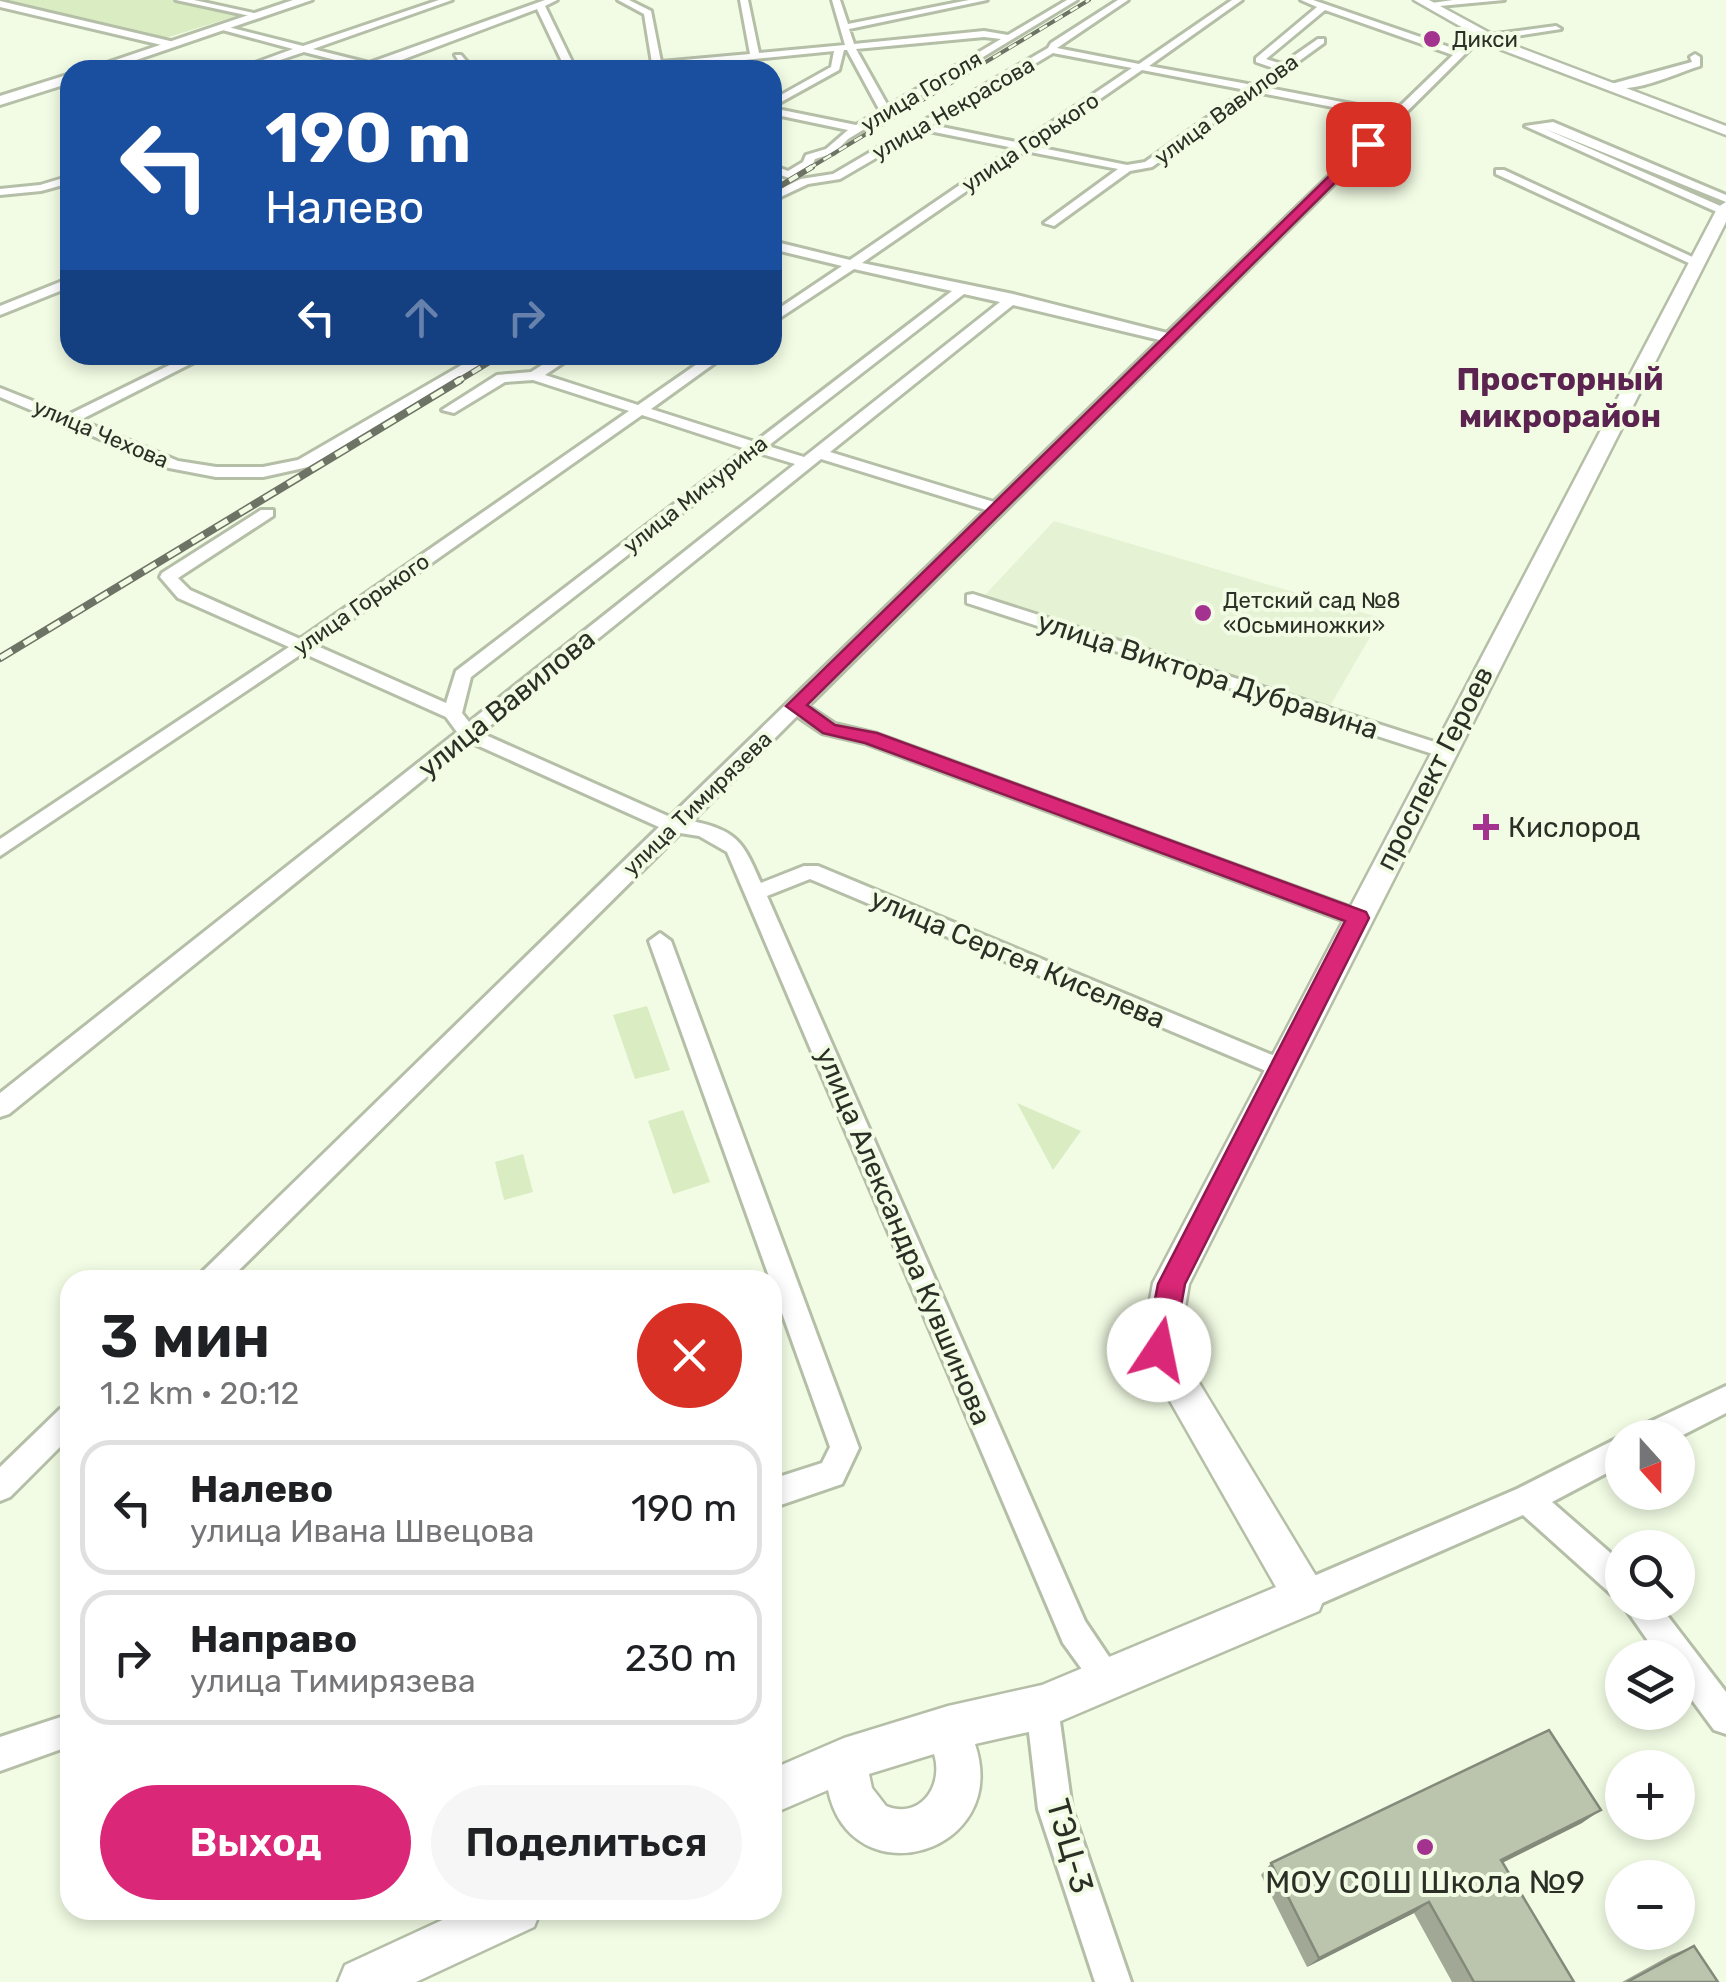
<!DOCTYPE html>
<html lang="ru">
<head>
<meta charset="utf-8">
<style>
  body { margin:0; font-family:Rubik,sans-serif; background:#f6f6f6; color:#202124; height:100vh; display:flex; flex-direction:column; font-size:38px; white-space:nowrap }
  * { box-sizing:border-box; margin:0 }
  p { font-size:32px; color:#757577 }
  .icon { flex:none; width:55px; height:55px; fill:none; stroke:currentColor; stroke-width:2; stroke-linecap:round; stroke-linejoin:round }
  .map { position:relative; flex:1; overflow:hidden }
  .details { position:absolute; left:60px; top:1270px; width:722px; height:650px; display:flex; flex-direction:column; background:#fff; border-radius:30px; box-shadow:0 5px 15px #0003 }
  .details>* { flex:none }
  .hud { position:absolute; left:60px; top:60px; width:722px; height:305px; border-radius:30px; box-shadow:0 5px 15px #0003; background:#1a4fa0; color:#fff; overflow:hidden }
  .needle { width:65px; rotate:159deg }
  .fabs { position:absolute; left:1605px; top:1420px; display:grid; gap:20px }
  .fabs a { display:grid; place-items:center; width:90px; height:90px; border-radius:50%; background:#fff; box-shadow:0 5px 15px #0003; font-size:50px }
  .pin { position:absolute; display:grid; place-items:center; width:85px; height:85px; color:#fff; margin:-42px; border-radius:20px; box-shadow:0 5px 15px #0006 }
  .me { position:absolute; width:110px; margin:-55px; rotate:11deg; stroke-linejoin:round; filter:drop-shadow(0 0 8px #0008) }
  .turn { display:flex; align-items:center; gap:35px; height:210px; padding:0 40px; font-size:45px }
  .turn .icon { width:130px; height:130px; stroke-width:2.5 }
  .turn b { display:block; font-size:70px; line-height:85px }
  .lanes { display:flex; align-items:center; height:95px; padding:0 40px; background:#0003; justify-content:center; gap:50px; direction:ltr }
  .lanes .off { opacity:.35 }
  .round { display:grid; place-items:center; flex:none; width:105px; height:105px; border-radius:52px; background:#f6f6f6 }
  .head { display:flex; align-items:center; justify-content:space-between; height:170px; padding:0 40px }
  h1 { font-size:60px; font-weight:600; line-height:75px }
  .action { display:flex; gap:20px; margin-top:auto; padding:20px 40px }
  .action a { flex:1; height:115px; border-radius:60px; background:#db2777; color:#fff; font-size:40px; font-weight:600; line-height:115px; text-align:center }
  .action a+a { background:#f6f6f6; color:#202124 }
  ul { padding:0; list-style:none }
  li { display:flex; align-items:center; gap:30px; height:135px; margin:0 20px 15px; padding:0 20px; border:5px solid #e0e0e0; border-radius:30px }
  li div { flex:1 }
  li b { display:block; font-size:38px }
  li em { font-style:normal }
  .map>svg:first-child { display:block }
</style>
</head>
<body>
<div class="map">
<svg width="1726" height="1982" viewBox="0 0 1726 1982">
  <rect width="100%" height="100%" fill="#f2fce4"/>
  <path fill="#e5f2d3" d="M1054,521L1381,618L1330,706L985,595Z"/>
  <path fill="#daecc2" d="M7,0H172L239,15L166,38Z
    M647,1006L670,1070L635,1079L613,1015Z
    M1017,1103L1081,1131L1053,1170Z
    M683,1110L710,1182L673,1194L648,1121Z
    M523,1154L533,1192L504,1200L495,1162Z"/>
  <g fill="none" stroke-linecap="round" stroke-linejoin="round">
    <defs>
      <path id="minor" d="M176,0H194L263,15L259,18Z
        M439,0H452L313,49L369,63L545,0H557L545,6L576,70H566L537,9L375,70H352L359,66L304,52L250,70H236L293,49L215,28L220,25L303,46Z
        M618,0H629L651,11L661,62L750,54L740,0H748L759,53L845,45L832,0H840L848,24L969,0H987L849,29L854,44L984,31L1008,35L1067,0H1077L848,139L834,153L815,159L812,166L789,178L772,172V165L788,171L803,162L806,155L826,149L848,130L772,114V108L856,125L880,111L847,50H844L839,70L772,107V100L831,67L834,51L657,69L606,70L652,63L644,14ZM984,37L1001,39L888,106L856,49Z
        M1118,0H1128L1057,48L1139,64L1232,0H1242L1149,66L1253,85L1276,69L1256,62V58L1317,7L1301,0H1313L1458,50L1474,37L1556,26L1561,29L1477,42L808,706L835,724L877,734L1366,913L1369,918L1366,923H1350L865,743L822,733L797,716L692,821C738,831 743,842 761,883L804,866H818L1289,1062L1293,1068L1289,1074H1273L810,879L767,896L1085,1621L1126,1682L1121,1693L1110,1698L1099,1693L1063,1643L727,852L699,836L680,833L229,1280H198L202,1272L659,827L470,742L9,1114L0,1117V1093L457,732L446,717L303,653L0,856V839L289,647L178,598L160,577L162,573L261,510H273V516L178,578L190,590L300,639L629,411L533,380L505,382L454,413L442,410L497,375L531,372L558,355H575L545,375L638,405L710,355H726L651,409L755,442L952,291L854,269L772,323V313L842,266L772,249V241L850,260L1014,148L924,130L840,179L808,184L772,201V193L801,179L833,174L1048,48L1051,43ZM1325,10L1453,55L1394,112L1263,87L1324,43V39H1318L1282,64L1266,59ZM1053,53L1132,68L1021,143L932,125ZM1142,70L1246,90L1145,162L1127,165L1032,146ZM1256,92L1389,118L1167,333L1013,294L862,263L1025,151L1118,169L1044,223L1054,226L1130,171L1152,167ZM964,294L1000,302L804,457L768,446ZM1013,305L1160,340L994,502L830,452ZM642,415L746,449L456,671L446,703L315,645ZM759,453L795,464L469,722L462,713L471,677ZM821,459L986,510L670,817L481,733Z
        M1453,0H1504L1429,7L1425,4Z
        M0,1L170,41L175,44L170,47L0,7Z
        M1695,54L1700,57V66C1674,74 1630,96 1604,86L1692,62L1690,57Z
        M455,55H461L474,70H464Z
        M1553,122L1726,195V202L1543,128L1725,208L1726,211L1717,212L1525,126Z
        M1496,170H1504L1701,261L1691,264L1496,174Z
        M70,176V183L41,191L0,195V189L40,185Z
        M70,278V287L0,315V306Z
        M190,355H208L80,420L178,461L216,467H263L298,460L479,355H496L308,467L263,477H216L169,468L0,397V388L68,415Z
        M973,594L1450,747L1453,751L1450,755H1436L967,603V595Z
        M660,933L671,941L859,1448L842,1484L772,1508V1479L822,1463L830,1447L649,941Z
        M1726,1386V1413L1677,1438H1633L1637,1428Z
        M70,1405V1437L10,1497L0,1501V1467L60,1409Z
        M1622,1436L1625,1438L1622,1465L1552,1502L1622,1563V1598L1611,1594L1523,1515L1304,1611L1293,1607L1289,1596L1293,1585L1517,1489Z
        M1622,1600V1602H1657L1726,1692V1734L1714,1730L1678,1681V1658H1660L1621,1602Z
        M1042,1691L1053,1696L1058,1707L1072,1809L1131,1982H1095L1038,1809L1026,1707L1031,1696Z
        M70,1714V1746L0,1771V1737Z"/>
      <path id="tertiary" d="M1414,0H1429L1510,44L1726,126V135L1502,50Z
        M1726,202V222L1189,1284L1178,1348L1319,1581L1325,1596L1319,1611L1042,1729L975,1744C1012,1854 851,1900 828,1790L772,1814V1769L844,1738L948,1706L1042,1685L1276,1587L1141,1350L1153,1283L1718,207ZM934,1754C944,1785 921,1820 886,1806L872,1788L869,1774Z
        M464,1910H541L534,1927L416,1982H338L345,1965Z"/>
      <path id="secondary" d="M293,0H312L107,70H86Z
        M70,74V83L0,105V96Z"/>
    </defs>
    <use href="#minor" stroke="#b5bfa8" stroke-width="6"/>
    <use href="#tertiary" stroke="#b5bfa8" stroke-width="5"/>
    <use href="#secondary" stroke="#b5bfa8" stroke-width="6"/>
    <use href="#minor" fill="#fff" fill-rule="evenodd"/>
    <use href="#tertiary" fill="#fff" fill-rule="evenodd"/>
    <use href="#secondary" fill="#fff" fill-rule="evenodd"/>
    <defs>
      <path id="rail-far2" d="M808,169L1089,0"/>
      <path id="rail-far1" d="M772,191L812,167
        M455,383L501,355"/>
      <path id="rail" d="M0,658L460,380"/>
    </defs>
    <use href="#rail-far2" stroke="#6d7365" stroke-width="4"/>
    <use href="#rail-far1" stroke="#6d7365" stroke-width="6"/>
    <use href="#rail" stroke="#6d7365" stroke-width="8"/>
    <use href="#rail-far2" stroke="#f2fce4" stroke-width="2.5" stroke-dasharray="9" stroke-linecap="butt"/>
    <use href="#rail-far1" stroke="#f2fce4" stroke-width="4" stroke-dasharray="10" stroke-linecap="butt"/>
    <use href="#rail" stroke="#f2fce4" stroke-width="5" stroke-dasharray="14" stroke-linecap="butt"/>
  </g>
  <path fill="#a1a996" d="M1582,1823L1502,1863L1574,1982H1452L1414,1913L1307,1967L1261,1875L1271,1863Z
    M1694,1946L1718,1982H1622L1671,1955Z"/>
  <path fill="#838a7a" d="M1601,1810L1582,1823L1484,1872L1501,1860Z
    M1429,1902L1414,1913L1307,1967L1319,1958Z"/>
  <path fill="#bbc5ae" stroke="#838a7a" stroke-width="2.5" d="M1549,1730L1601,1810L1501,1860L1574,1982H1474L1429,1902L1319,1958L1271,1863Z
    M1694,1946L1718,1982H1627Z"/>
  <path fill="#db2777" stroke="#8e194d" stroke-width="2.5" d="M1365,141L1374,144L807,705L835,725L877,733L1366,912L1369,918L1185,1284L1173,1350L1169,1358L1159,1362L1149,1358L1145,1350L1158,1284L1345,921L865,743L823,733L786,706Z"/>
  <g fill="#a4338f" stroke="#f2fce4" stroke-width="4">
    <circle cx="1432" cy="39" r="10"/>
    <circle cx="1203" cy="613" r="10"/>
    <path d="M1481 812h10v10h10v10h-10v10h-10v-10h-10v-10h10z"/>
    <circle cx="1425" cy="1847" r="10"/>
  </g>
  <g text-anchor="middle" stroke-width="8" stroke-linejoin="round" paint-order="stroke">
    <g font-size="22" fill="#2b2f26" stroke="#f2fce4" text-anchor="start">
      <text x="1452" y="47">Дикси</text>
      <text x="1223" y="608">Детский сад №8<tspan x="1223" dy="25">«Осьминожки»</tspan></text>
    </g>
    <g font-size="22" fill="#2b2f26" stroke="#f2fce4">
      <text transform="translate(921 91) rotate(-31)" y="8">улица Гоголя</text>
      <text transform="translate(953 108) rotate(-30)" y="8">улица Некрасова</text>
      <text transform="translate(1226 109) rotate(-36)" y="8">улица Вавилова</text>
      <text transform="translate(1030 142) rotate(-34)" y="8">улица Горького</text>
      <text transform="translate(101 433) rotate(23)" y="8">улица Чехова</text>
      <text transform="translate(695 494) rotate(-38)" y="8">улица Мичурина</text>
      <text transform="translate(361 604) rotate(-35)" y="8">улица Горького</text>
      <text transform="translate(697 803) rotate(-44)" y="8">улица Тимирязева</text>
    </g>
    <g font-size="28" fill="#2b2f26" stroke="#f2fce4">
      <text transform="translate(1208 675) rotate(18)" y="10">улица Виктора Дубравина</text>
      <text transform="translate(506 703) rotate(-39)" y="10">улица Вавилова</text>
      <text transform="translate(1434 768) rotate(-63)" y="10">проспект Героев</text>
      <text transform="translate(1018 958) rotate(23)" y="10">улица Сергея Киселева</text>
      <text transform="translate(904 1236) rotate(67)" y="10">улица Александра Кувшинова</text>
    </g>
    <g font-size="28" fill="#2b2f26" stroke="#f2fce4" text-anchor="start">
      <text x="1508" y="837">Кислород</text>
    </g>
    <g font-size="32" font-weight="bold" fill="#5b234f" stroke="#f2fce4">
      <text x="1560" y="390">Просторный<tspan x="1560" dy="37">микрорайон</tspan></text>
    </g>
    <g font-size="32" fill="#2b2f26" stroke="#f2fce4">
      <text transform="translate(1070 1846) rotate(74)" y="11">ТЭЦ-3</text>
    </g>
    <g font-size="32" fill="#2b2f26" stroke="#f2fce4">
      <text x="1425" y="1893">МОУ СОШ Школа №9</text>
    </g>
  </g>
</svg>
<div class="fabs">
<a><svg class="needle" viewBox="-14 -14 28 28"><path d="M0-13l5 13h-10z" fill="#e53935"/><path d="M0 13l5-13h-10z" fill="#757577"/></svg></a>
<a><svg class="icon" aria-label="search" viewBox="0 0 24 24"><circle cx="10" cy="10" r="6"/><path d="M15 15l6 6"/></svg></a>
<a><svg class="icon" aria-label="layers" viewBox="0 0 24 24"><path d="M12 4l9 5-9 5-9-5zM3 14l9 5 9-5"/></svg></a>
<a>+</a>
<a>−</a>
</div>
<div class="pin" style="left:1368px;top:144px;background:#d93025"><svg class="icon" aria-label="arrive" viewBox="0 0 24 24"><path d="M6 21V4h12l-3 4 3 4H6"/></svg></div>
<svg class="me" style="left:1159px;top:1350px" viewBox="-20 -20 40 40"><circle r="19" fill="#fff"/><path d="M0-13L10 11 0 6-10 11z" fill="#db2777"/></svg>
<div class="hud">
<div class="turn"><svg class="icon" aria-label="left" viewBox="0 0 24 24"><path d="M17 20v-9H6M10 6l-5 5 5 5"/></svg><div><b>190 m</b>Налево</div></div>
<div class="lanes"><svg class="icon" aria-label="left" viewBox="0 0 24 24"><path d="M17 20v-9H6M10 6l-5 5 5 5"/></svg><svg class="icon off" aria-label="ahead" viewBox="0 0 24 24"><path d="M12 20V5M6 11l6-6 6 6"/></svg><svg class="icon off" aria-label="right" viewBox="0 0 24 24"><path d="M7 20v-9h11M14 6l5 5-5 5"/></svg></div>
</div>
<section class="details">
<div class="head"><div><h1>3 мин</h1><p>1.2 km · 20:12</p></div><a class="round" style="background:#d93025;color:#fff"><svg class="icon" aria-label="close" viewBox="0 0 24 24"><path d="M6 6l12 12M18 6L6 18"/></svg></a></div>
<ul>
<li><svg class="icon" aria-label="left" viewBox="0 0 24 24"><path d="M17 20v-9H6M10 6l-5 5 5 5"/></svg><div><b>Налево</b><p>улица Ивана Швецова</p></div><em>190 m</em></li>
<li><svg class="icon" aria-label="right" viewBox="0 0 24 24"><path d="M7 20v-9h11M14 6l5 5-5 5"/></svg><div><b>Направо</b><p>улица Тимирязева</p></div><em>230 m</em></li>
</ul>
<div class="action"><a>Выход</a><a>Поделиться</a></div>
</section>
</div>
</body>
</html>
